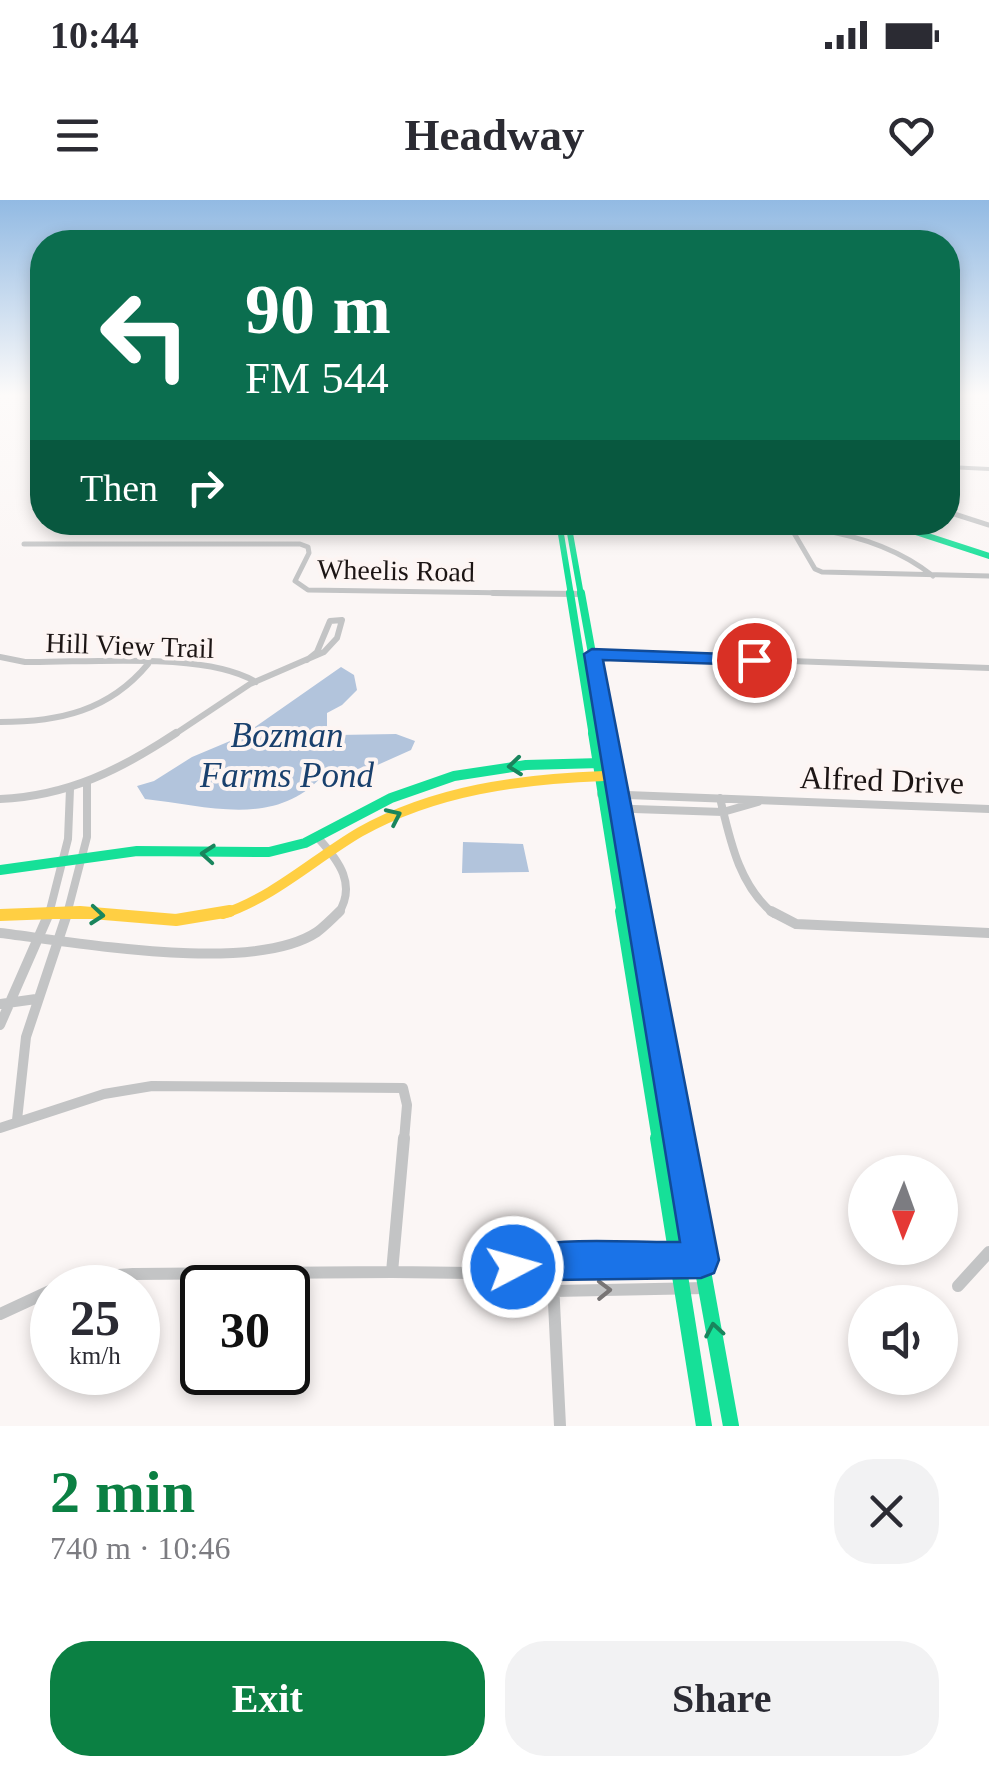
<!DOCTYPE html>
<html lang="en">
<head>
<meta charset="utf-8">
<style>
  body { margin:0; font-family:"Times New Roman",serif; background:#f2f2f3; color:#2b2b33; height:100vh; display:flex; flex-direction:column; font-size:38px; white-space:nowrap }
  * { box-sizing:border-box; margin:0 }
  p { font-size:32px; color:#7c7c81 }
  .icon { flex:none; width:55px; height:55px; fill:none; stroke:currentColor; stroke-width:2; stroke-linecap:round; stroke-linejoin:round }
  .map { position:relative; height:1226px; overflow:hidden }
  .details { display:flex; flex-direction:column; background:#fff; flex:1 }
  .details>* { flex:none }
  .guide { position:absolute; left:30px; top:30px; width:930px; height:305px; border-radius:40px; box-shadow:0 5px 15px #0003; background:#0b6e4f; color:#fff; overflow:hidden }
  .needle { width:65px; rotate:181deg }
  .fabs { position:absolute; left:848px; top:955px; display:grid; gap:20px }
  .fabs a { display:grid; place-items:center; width:110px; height:110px; border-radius:50%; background:#fff; box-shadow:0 5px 15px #0003; font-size:50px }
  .speed { position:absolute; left:30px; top:1065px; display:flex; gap:20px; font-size:50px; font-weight:700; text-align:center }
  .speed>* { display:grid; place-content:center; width:130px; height:130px; border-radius:50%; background:#fff; box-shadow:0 5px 15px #0003; line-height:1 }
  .speed small { font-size:25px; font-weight:400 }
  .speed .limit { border:5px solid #111; border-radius:15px; background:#fff; color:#111 }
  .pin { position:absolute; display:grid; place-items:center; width:85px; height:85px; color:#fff; margin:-42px; border:5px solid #fff; border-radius:50%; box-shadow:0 2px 10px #0007 }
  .me { position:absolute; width:110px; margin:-55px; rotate:84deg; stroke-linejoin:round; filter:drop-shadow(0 0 8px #0008) }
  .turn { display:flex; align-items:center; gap:35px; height:210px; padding:0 50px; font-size:45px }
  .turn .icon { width:130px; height:130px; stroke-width:2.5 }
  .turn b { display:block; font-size:70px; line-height:85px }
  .then { display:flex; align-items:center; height:95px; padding:0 50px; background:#0003; gap:20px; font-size:38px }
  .round { display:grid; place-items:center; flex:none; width:105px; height:105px; border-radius:40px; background:#f2f2f3 }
  .headline { display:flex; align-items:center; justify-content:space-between; height:170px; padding:0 50px }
  h1 { font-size:60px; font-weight:700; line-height:75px; color:#0b8043 }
  .primary-button { display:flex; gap:20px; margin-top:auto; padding:20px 50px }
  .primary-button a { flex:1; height:115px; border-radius:40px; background:#0b8043; color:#fff; font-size:40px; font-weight:700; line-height:115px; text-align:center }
  .primary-button a+a { background:#f2f2f3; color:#2b2b33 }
  .status { display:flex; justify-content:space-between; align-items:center; height:70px; padding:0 50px; background:#fff; direction:ltr }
  .status svg { height:28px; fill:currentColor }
  header { display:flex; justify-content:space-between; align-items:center; height:130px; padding:0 50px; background:#fff; font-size:45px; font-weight:700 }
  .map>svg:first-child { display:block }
</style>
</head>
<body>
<div class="status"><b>10:44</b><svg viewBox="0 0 49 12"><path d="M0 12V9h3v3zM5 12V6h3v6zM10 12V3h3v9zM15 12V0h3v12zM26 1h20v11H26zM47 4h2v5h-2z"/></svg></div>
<header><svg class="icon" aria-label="menu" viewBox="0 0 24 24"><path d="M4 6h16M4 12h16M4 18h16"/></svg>Headway<svg class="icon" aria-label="heart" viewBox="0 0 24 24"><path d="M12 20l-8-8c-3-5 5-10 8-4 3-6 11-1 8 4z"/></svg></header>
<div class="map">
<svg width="989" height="1226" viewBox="0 0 989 1226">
  <rect width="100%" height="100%" fill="#fbf6f5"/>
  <path fill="#b2c4dc" d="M341,467L354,475L357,490L342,505L327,513V526L338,535L396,534L415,541L411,550L373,567L325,573C278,629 208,606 145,599L137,586L154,581L192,557L242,536Z
    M463,642L523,644L529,672L462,673Z"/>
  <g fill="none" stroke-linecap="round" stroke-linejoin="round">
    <path stroke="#c3c4c5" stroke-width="4" d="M948,267L989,269"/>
    <path stroke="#c3c4c5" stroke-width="5" d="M948,312L989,325
      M628,322C728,326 850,310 933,376
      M791,328L815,369L822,372L989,376
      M911,331L918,322
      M24,344H300L308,347L309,353L295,381L308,390L582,394"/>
    <path stroke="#c3c4c5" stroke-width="6" d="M493,393L582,394
      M588,454L989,468
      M0,457L25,462C87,463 205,451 256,482
      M0,522C59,522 109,511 148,464
      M172,536L250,484L324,452L337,438L342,420L330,421L317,452L307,460"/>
    <path stroke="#c3c4c5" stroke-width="8" d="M601,594L989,609
      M720,598C730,640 739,686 774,714
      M0,599C68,596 120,570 176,533
      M604,608L723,612L758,602
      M319,639C339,661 357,685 338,714
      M49,714L68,639L70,589
      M67,714L87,637V584"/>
    <path stroke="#c3c4c5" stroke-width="10" d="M771,711L796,724L989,733
      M0,733C76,742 252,775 317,732C325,726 333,718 340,711
      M0,804L36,799
      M0,825L50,711
      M17,920L26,837L68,711
      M0,928L104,894L152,886L403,888L407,905L404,940"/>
    <path stroke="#c3c4c5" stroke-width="12" d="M552,1062L560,1226
      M483,1071L552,1062L701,1060
      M392,1072L404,938
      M958,1086L989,1052
      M58,1088L88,1077L133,1074L392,1072L473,1073L554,1091L705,1088
      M0,1114L52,1090"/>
    <path stroke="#16e098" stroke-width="6" d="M559,322L571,395
      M568,322L581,395
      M885,322L989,356"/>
    <path stroke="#16e098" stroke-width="8" d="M570,393L593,536
      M581,393L607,536"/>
    <path stroke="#16e098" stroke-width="10" d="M593,533L622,714
      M606,533L639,714
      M0,670L137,651L269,652L305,643L391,598L454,576L526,565L601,563"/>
    <path stroke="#16e098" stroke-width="12" d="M621,711L658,940
      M638,711L679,940"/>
    <path stroke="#16e098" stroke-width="16" d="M658,938L704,1226
      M679,938L731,1226"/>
    <path stroke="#ffcf43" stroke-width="10" d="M25,714H101
      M223,714C274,697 314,659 360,632C435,590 520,579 604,576"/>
    <path stroke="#ffcf43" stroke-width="12" d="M0,715L80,712L176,720L230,711"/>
  </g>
  <defs><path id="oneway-chevron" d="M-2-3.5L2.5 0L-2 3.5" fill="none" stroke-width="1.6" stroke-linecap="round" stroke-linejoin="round" transform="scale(2.5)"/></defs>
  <g stroke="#19855d">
    <use href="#oneway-chevron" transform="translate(515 566) rotate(174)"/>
    <use href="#oneway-chevron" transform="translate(394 616) rotate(-25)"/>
    <use href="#oneway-chevron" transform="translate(208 654) rotate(-175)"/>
    <use href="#oneway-chevron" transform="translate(97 715) rotate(5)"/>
    <use href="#oneway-chevron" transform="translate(714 1130) rotate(-100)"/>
  </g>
  <use stroke="#787575" href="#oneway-chevron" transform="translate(604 1090) rotate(-1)"/>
  <linearGradient id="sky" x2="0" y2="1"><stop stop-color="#92bae3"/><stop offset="0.53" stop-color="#fdfbfa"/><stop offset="1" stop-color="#fdfbfa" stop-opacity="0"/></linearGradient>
  <rect width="989" height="368" fill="url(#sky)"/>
  <path fill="#1a73e8" stroke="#114b97" stroke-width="2.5" d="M592,449L754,455L763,460L754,465L603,460L719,1060L714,1073L701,1078L552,1080L513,1086L500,1080L494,1067L500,1054C549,1034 626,1043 680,1042L584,454Z"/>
  <g text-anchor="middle" stroke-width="8" stroke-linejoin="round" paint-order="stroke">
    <g font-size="28" fill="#1c1514" stroke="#fdf5f3">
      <text transform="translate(396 370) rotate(1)" y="10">Wheelis Road</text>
      <text transform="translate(130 445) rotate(2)" y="10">Hill View Trail</text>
    </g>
    <g font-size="32" fill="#1c1514" stroke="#fdf5f3">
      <text transform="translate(882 580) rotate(2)" y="11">Alfred Drive</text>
    </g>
    <g font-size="35" font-style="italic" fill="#19406d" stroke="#fdf5f3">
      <text x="287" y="547">Bozman<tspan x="287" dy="40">Farms Pond</tspan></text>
    </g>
  </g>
</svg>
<div class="fabs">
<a><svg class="needle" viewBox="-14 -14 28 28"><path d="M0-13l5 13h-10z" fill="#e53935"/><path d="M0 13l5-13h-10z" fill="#7c7c81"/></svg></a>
<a><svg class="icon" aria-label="sound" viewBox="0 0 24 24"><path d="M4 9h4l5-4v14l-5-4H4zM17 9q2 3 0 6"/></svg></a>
</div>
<div class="speed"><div>25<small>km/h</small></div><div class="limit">30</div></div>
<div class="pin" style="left:754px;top:460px;background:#d93025"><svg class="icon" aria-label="arrive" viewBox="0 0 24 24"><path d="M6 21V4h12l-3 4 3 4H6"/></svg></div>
<svg class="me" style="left:513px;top:1067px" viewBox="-20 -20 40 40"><circle r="17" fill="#1a73e8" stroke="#fff" stroke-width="3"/><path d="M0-11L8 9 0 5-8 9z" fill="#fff"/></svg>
<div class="guide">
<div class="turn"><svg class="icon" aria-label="left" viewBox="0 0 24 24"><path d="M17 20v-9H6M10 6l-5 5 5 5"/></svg><div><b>90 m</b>FM 544</div></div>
<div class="then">Then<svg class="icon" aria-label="right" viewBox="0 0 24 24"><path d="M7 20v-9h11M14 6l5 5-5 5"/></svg></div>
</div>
</div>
<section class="details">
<div class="headline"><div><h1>2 min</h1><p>740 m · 10:46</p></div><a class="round"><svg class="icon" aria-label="close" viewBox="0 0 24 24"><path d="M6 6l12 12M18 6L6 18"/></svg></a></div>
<div class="primary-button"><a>Exit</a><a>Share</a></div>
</section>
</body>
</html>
